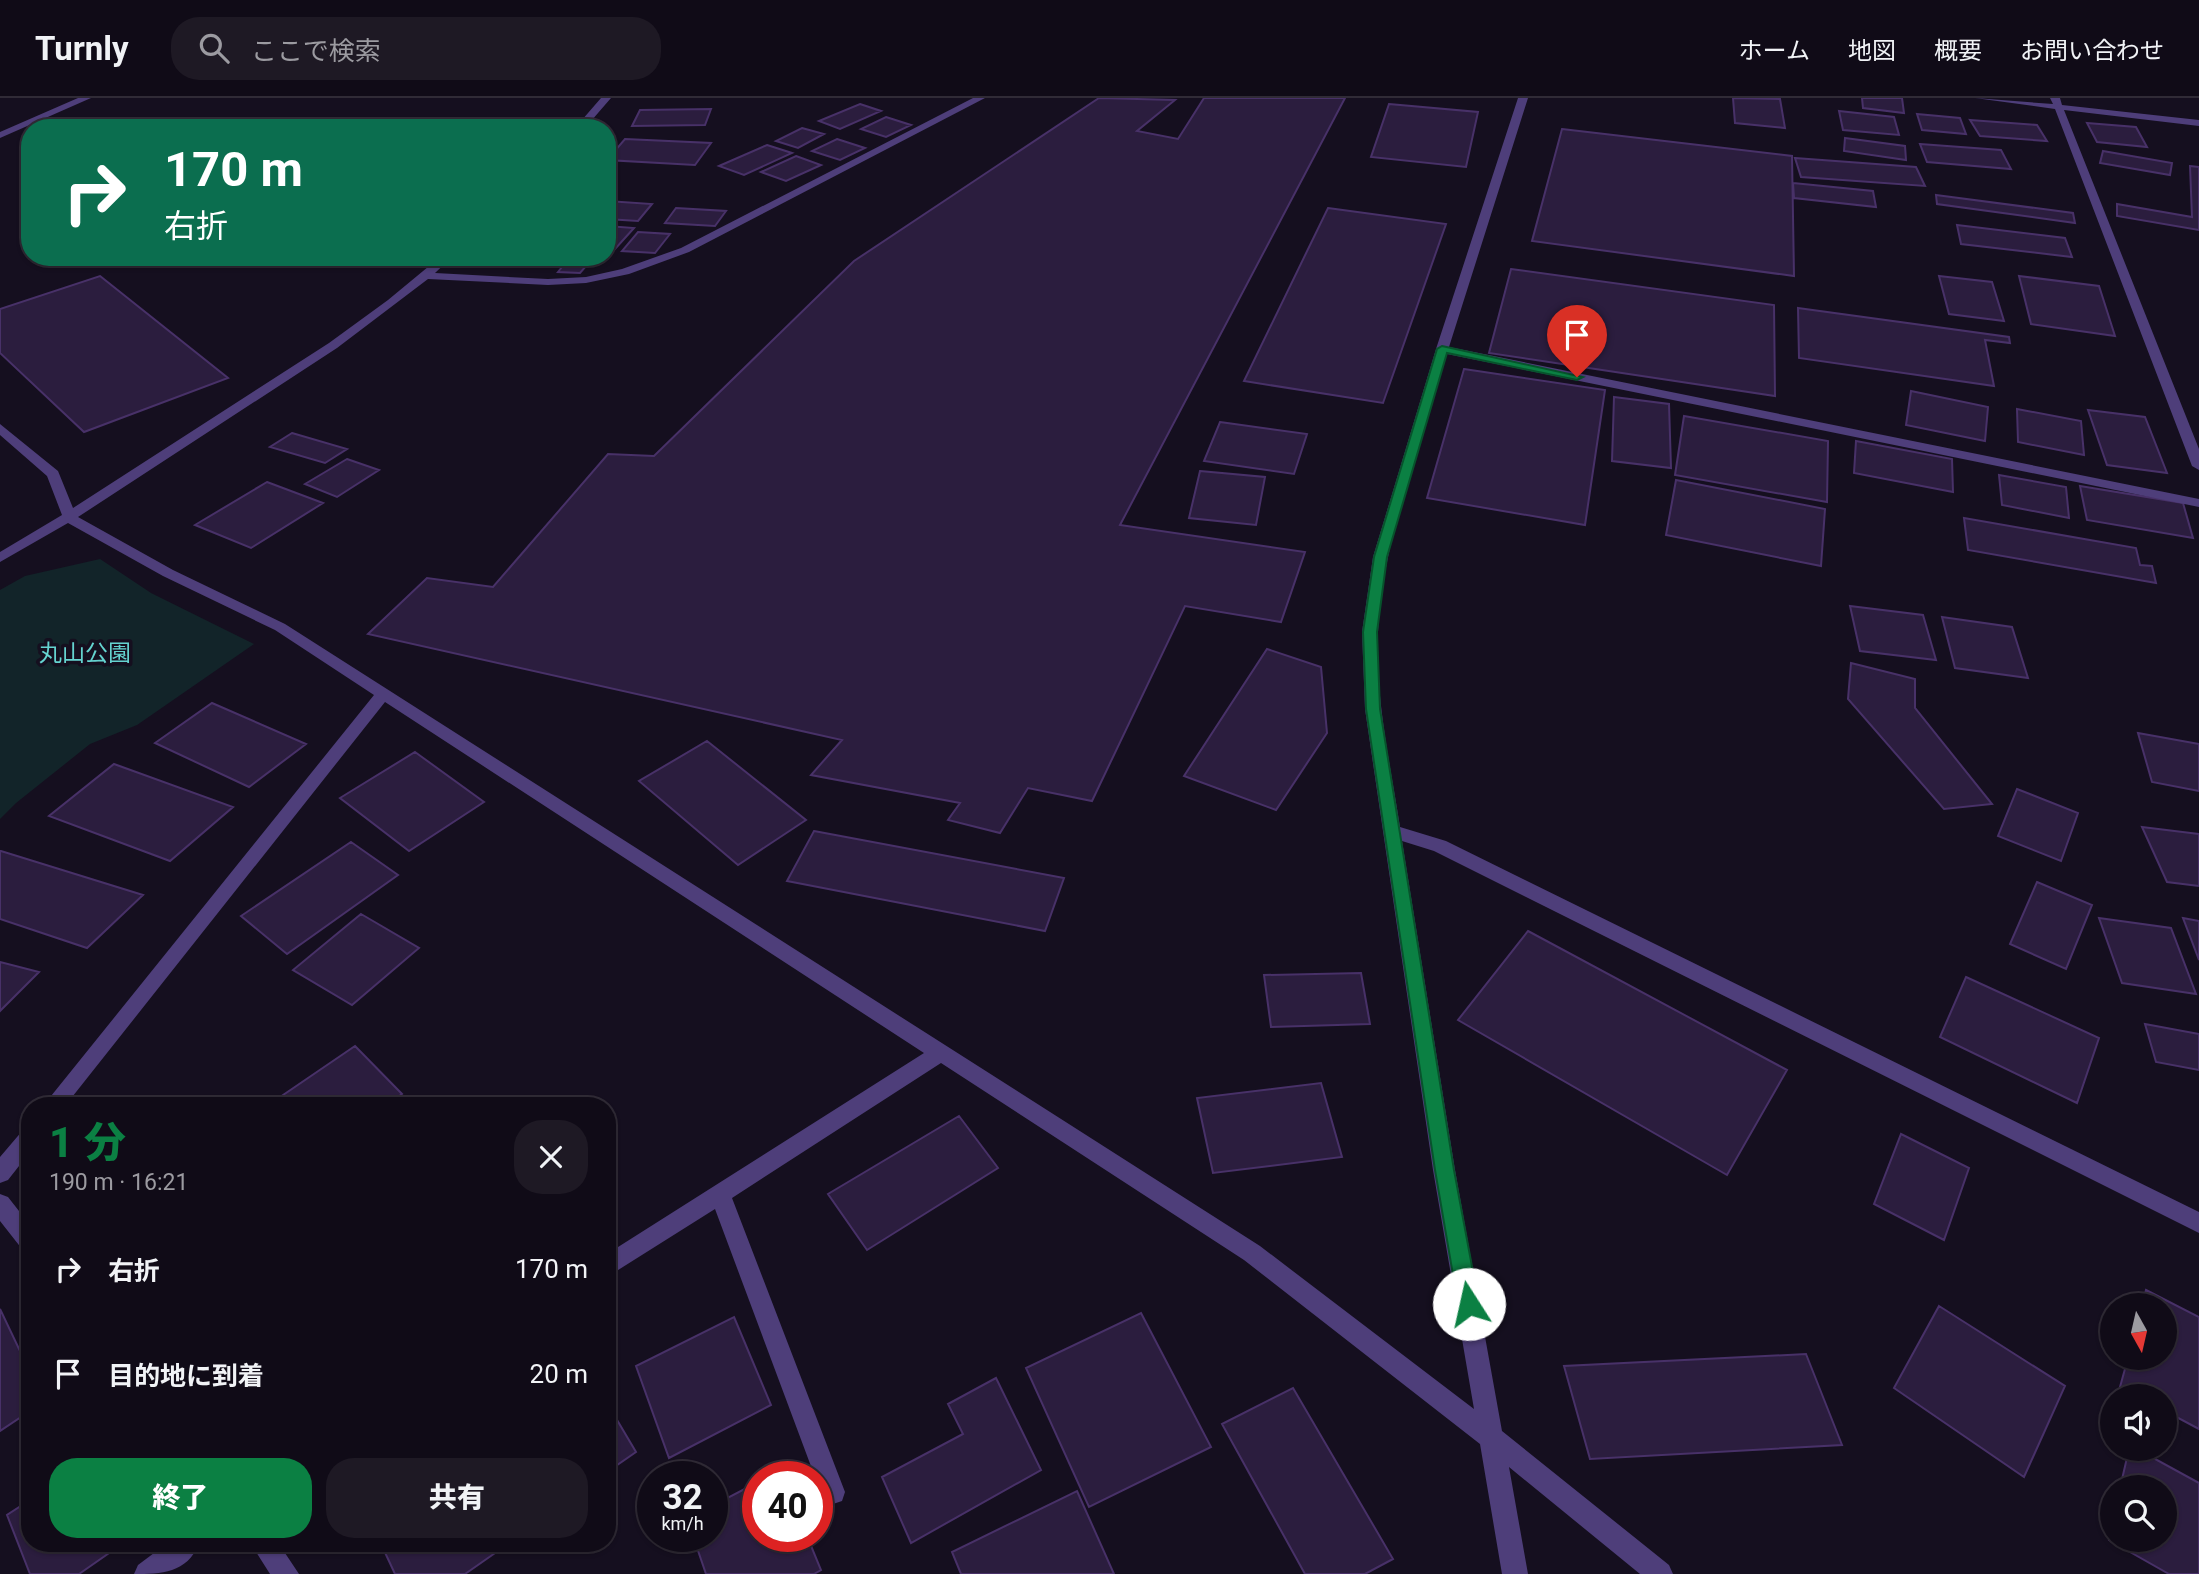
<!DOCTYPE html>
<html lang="ja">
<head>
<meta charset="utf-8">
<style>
  body { margin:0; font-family:Roboto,"Noto Sans JP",sans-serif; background:#1e1924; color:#f1f3f6; height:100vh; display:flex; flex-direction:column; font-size:26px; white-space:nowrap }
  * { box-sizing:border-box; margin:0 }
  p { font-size:23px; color:#9c9ba1 }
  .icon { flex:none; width:38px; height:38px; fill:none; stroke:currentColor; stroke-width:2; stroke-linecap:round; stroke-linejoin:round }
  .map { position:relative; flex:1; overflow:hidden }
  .panel { position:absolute; left:21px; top:999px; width:595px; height:455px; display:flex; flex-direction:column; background:#100b17; border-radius:28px; box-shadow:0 2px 5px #0004,0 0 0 2px #302b36 }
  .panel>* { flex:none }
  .hud { position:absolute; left:21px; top:21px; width:595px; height:147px; border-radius:28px; box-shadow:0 2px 5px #0004,0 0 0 2px #302b36; background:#0b6e4f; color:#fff; overflow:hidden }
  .needle { width:46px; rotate:172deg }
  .fabs { position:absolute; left:2100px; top:1195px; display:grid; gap:14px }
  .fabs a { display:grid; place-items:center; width:77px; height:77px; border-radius:50%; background:#100b17; box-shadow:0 2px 5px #0004,0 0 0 2px #302b36; font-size:35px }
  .speed { position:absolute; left:637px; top:1363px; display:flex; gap:14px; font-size:35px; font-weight:700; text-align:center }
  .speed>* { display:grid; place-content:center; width:91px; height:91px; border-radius:50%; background:#100b17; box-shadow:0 2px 5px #0004,0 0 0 2px #302b36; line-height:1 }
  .speed small { font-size:18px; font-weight:400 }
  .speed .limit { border:10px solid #d22; background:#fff; color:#111 }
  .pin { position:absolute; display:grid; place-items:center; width:60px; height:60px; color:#fff; margin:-72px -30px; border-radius:50% 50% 50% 0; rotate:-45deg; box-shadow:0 0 7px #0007 }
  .pin .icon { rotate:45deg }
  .me { position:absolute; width:77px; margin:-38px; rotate:350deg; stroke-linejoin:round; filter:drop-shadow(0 0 5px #0008) }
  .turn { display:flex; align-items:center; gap:24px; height:147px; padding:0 28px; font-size:32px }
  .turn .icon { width:91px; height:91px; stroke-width:2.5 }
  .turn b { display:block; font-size:49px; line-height:60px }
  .round { display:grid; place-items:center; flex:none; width:74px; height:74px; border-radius:28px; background:#1e1924 }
  .summary { display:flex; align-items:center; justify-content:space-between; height:119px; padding:0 28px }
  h1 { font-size:42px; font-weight:800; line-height:52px; color:#0b8043 }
  .action { display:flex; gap:14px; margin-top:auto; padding:14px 28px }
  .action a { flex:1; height:80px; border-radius:28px; background:#0b8043; color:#fff; font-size:28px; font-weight:800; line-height:80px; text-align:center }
  .action a+a { background:#1e1924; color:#f1f3f6 }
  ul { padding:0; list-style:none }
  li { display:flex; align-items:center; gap:21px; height:105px; padding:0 28px }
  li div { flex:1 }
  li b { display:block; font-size:26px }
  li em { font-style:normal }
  header { display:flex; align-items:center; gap:42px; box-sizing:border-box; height:98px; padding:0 35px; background:#100b17; border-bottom:2px solid #302b36 }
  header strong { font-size:33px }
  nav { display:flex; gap:38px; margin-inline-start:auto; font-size:24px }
  .search { width:490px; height:63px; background:#1e1924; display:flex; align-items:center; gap:18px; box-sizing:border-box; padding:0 24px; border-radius:28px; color:#9c9ba1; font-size:26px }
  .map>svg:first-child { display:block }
</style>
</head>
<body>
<header>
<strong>Turnly</strong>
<div class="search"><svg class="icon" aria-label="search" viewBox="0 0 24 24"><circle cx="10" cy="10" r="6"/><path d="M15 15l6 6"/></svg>ここで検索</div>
<nav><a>ホーム</a><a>地図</a><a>概要</a><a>お問い合わせ</a></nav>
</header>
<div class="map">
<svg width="2199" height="1476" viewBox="0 0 2199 1476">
  <rect width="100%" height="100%" fill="#150f1f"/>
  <path fill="#122429" d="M100,461L151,495L254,546L137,627L90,646L16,705L0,721V492L25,478Z"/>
  <path fill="#2b1d3e" stroke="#483168" stroke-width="2" d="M1099,0L1175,2L1137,33L1178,41L1204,0H1345L1120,427L1305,454L1281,524L1185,508L1092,703L1028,690L1000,735L948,722L960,705L811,677L842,642L368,536L427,480L493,489L608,356L654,358L854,163Z
    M1733,0L1780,1L1785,30L1735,25Z
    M1862,0H1902L1904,15L1863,10Z
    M860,6L881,13L840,31L819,23Z
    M1389,6L1478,14L1466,69L1371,59Z
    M711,11L705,27L632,28L640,12Z
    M1839,13L1894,19L1899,37L1843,32Z
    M1917,16L1960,20L1966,36L1922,32Z
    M886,19L911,27L886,39L861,31Z
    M1970,22L2037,27L2047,43L1980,38Z
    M2087,25L2136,29L2147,49L2097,44Z
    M802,30L824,36L798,50L776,43Z
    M1562,31L1792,58L1794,178L1532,143Z
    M1845,40L1905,48L1906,62L1844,53Z
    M625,41L711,45L695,67L607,62Z
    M837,41L865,50L840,62L812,53Z
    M1920,46L2001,52L2011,71L1927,64Z
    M767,47L792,55L744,77L719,68Z
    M2103,53L2172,65L2170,77L2100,65Z
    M796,58L821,67L786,83L761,74Z
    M1795,60L1916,69L1925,88L1801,79Z
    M2190,68L2199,69V132L2117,118V106L2192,119Z
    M1793,85L1873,93L1876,109L1794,100Z
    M1936,97L2073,115L2075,125L1937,106Z
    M607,103L652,106L638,123L607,121Z
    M676,110L726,113L715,128L665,125Z
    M1328,110L1446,126L1383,305L1244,283Z
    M1957,127L2065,140L2072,159L1961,146Z
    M607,128L634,130L615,151H607Z
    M638,134L670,136L655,155L622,153Z
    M570,159H594L580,175L558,174Z
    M1511,171L1774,207L1775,298L1489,255Z
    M100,178L228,280L84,334L0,255V211Z
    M1939,178L1992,184L2004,223L1949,216Z
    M2019,178L2099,188L2115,238L2031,226Z
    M1798,210L2009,239L2010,245L1985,242L1994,288L1799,260Z
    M1464,271L1605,292L1585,427L1427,400Z
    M1911,293L1988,309L1985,343L1906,327Z
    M1614,299L1669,306L1671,370L1612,363Z
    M2017,311L2081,323L2084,357L2018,344Z
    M2088,312L2145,319L2167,375L2107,367Z
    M1684,318L1828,343L1827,404L1675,377Z
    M1220,324L1307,336L1294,376L1204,363Z
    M292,335L347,351L325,365L270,349Z
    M1856,343L1952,361L1953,394L1854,375Z
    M347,361L379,372L337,399L305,386Z
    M1200,373L1265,379L1256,427L1189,420Z
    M1999,377L2066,389L2069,420L2002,407Z
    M1676,382L1825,411L1821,468L1666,437Z
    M267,384L323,405L251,450L195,427Z
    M2080,388L2183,405L2193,440L2087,422Z
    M1964,420L2136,450L2140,467L2152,468L2156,485L1968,452Z
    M1850,508L1923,517L1936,562L1860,553Z
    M1942,519L2012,529L2028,580L1955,570Z
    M1267,551L1321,569L1327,635L1276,712L1184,678Z
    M1851,565L1915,581V610L1992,706L1944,711L1848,601Z
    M212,605L306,646L249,689L155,645Z
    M2138,635L2199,646V693L2152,684Z
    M707,643L806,722L738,767L639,683Z
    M415,654L484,704L409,753L340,700Z
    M114,666L233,709L170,763L49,718Z
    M2017,691L2078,715L2061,763L1998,738Z
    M2142,729L2199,736V788L2167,784Z
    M814,733L1064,780L1045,833L787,783Z
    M351,744L398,777L287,856L241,818Z
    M0,753H1L143,797L87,850L0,821Z
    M2037,784L2092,807L2066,871L2010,846Z
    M361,816L419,850L352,907L293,872Z
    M2099,820L2171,830L2196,896L2122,885Z
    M2183,820L2199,823V862Z
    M1528,833L1787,972L1727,1077L1458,922Z
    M0,864L39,874L0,913Z
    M1361,875L1370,926L1271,929L1264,877Z
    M1966,879L2099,940L2077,1005L1940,939Z
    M2145,926L2199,936V972L2156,964Z
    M355,948L402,996L386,1008H267Z
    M1321,985L1342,1059L1213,1075L1197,1000Z
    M959,1018L998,1070L867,1152L828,1096Z
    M1901,1036L1969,1070L1944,1142L1874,1106Z
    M2146,1192L2199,1219V1331L2165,1313V1298H2139L2120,1289L2128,1260H2165V1208H2142Z
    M1939,1208L2065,1288L2024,1379L1894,1290Z
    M0,1211L30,1274V1313L0,1333Z
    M1141,1215L1211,1349L1089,1409L1026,1270Z
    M734,1219L771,1307L669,1360L636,1268Z
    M1806,1256L1842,1347L1590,1361L1564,1268Z
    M996,1280L1041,1372L911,1445L882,1379L963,1336L948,1306Z
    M1293,1290L1393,1461L1365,1476H1305L1222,1326Z
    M607,1305L636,1354L607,1374Z
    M2129,1351H2137L2199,1385V1476H2169L2109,1442L2112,1425V1442H2165V1390H2120Z
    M758,1384V1438H807L821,1472L814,1476H706L693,1438H712V1408Z
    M1077,1393L1114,1476H961L952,1454Z
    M30,1402V1446H122L79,1476H30L7,1417Z
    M381,1446H508L465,1476H395Z"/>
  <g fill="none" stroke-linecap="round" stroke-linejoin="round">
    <path fill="#4e3e7a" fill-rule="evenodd" d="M78,0H91L0,40V34Z
      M601,0H611L585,30H575Z
      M973,0H985L689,154L629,176L586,185L548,187L428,181L337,250L78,419L173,472L285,526L1260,1148L1474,1311L1433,1072L1365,611L1362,534L1373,459L1436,251L1518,0H1528L1449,249L2199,401V409L1447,256C1421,342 1382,445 1378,534C1375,599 1390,665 1400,729L1446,743L2199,1114V1135L1434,753L1402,743L1455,1072L1502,1333L1669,1467L1673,1476H1640L1509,1369L1528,1476H1502L1480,1346L1244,1162L941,965L732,1100L845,1394L842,1403L833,1406L824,1403L817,1379H815L715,1111L607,1179V1156L924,955L385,604L65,1008H43L374,597L275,532L163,478L68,425L0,464V454L62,417L47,378L0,337V326L58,373L73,410L329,245L388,202L440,159H452L435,175L548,181L586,179L622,171L681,150Z
      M1975,0L2053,6L2050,0H2060L2062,7L2199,22V28L2064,12L2199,351V372L2192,368L2055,11Z
      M30,1029V1054L8,1082L0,1085V1059L23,1032Z
      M0,1096L8,1099L30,1127V1154L22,1151L0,1123Z
      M166,1446H199C187,1475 161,1476 134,1476L138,1467Z
      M251,1446H279L299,1476H270Z"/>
  </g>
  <path fill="#0b8043" stroke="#07532c" stroke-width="2" d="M1442,248L1583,279L1577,282L1447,255L1387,459L1377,534L1380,611L1454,1072L1479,1206L1476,1213L1469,1216L1461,1213L1458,1206L1435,1072L1366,611L1363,534L1374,459L1437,251Z"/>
  <g text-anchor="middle" stroke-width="7" stroke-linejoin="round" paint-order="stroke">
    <g font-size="23" fill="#65d3d0" stroke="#150f1f">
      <text x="85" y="563">丸山公園</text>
    </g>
  </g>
</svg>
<div class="fabs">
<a><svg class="needle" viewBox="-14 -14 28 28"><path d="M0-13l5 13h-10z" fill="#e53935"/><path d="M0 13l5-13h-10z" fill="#9c9ba1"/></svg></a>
<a><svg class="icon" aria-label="sound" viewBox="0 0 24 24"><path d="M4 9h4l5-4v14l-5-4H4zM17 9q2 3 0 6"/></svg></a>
<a><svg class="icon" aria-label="search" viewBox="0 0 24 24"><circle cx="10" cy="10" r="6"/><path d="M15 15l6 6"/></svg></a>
</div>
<div class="speed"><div>32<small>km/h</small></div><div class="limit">40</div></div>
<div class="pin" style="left:1577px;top:279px;background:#d93025"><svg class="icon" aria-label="arrive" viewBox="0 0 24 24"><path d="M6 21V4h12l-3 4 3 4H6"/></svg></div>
<svg class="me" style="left:1469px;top:1206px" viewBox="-20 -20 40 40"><circle r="19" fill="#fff"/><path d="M0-13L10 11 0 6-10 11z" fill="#0b8043"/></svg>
<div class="hud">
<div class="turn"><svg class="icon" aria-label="right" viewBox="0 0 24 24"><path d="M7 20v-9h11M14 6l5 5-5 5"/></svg><div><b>170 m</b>右折</div></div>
</div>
<section class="panel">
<div class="summary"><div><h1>1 分</h1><p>190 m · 16:21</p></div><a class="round"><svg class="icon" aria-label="close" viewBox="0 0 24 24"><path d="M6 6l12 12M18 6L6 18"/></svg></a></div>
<ul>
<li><svg class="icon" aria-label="right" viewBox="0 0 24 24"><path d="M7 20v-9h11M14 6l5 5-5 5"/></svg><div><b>右折</b></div><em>170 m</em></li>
<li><svg class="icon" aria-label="arrive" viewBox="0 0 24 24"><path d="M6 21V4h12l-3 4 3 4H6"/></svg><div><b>目的地に到着</b></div><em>20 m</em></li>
</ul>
<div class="action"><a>終了</a><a>共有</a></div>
</section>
</div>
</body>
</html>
